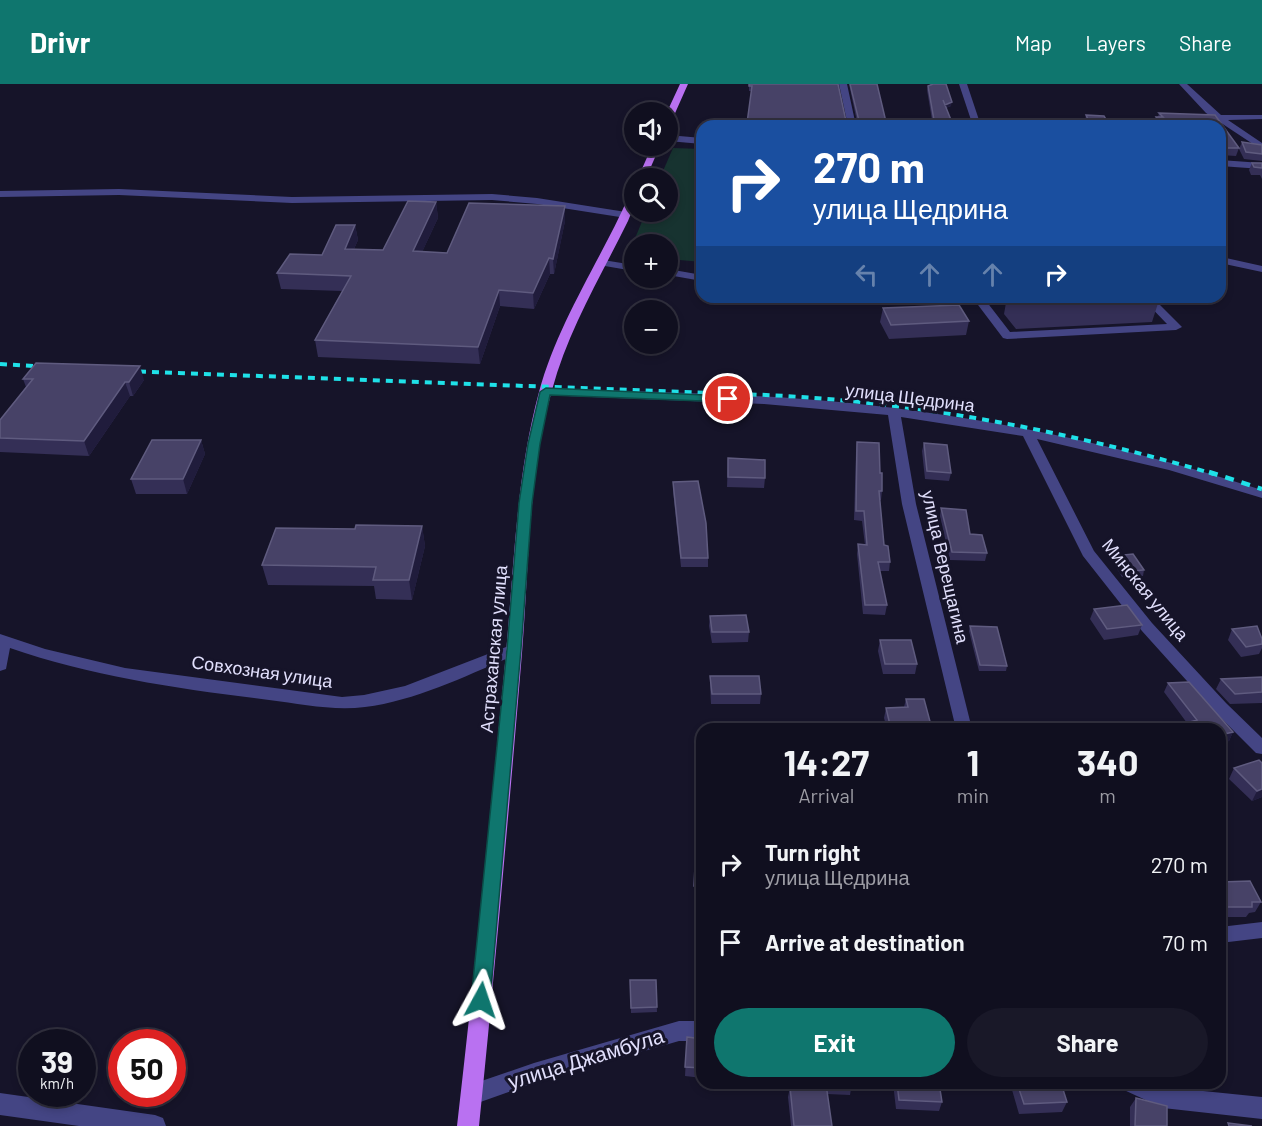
<!DOCTYPE html>
<html lang="en">
<head>
<meta charset="utf-8">
<style>
  body { margin:0; font-family:Barlow,sans-serif; background:#191828; color:#f1f3f6; height:100vh; display:flex; flex-direction:column; font-size:22px; white-space:nowrap }
  * { box-sizing:border-box; margin:0 }
  p { font-size:20px; color:#9c9ca4 }
  .icon { flex:none; width:33px; height:33px; fill:none; stroke:currentColor; stroke-width:2; stroke-linecap:round; stroke-linejoin:round }
  .map { position:relative; flex:1; overflow:hidden }
  .panel { position:absolute; left:696px; top:639px; width:530px; height:366px; display:flex; flex-direction:column; background:#100f1f; border-radius:18px; box-shadow:0 3px 9px #0003,0 0 0 2px #302f3d }
  .panel>* { flex:none }
  .guide { position:absolute; left:696px; top:36px; width:530px; height:183px; border-radius:18px; box-shadow:0 3px 9px #0003,0 0 0 2px #302f3d; background:#1a4fa0; color:#fff; overflow:hidden }
  .fabs { position:absolute; left:624px; top:18px; display:grid; gap:12px }
  .fabs a { display:grid; place-items:center; width:54px; height:54px; border-radius:50%; background:#100f1f; box-shadow:0 3px 9px #0003,0 0 0 2px #302f3d; font-size:30px }
  .speed { position:absolute; left:18px; top:945px; display:flex; gap:12px; font-size:30px; font-weight:700; text-align:center }
  .speed>* { display:grid; place-content:center; width:78px; height:78px; border-radius:50%; background:#100f1f; box-shadow:0 3px 9px #0003,0 0 0 2px #302f3d; line-height:1 }
  .speed small { font-size:15px; font-weight:400 }
  .speed .limit { border:9px solid #d22; background:#fff; color:#111 }
  .pin { position:absolute; display:grid; place-items:center; width:51px; height:51px; color:#fff; margin:-26px; border:3px solid #fff; border-radius:50%; box-shadow:0 2px 6px #0007 }
  .me { position:absolute; width:66px; margin:-33px; rotate:5deg; stroke-linejoin:round; filter:drop-shadow(0 0 4px #0008) }
  .turn { display:flex; align-items:center; gap:21px; height:126px; padding:0 18px; font-size:27px }
  .turn .icon { width:78px; height:78px; stroke-width:2.5 }
  .turn b { display:block; font-size:42px; line-height:51px }
  .lanes { display:flex; align-items:center; height:57px; padding:0 18px; background:#0003; justify-content:center; gap:30px; direction:ltr }
  .lanes .off { opacity:.35 }
  .eta { display:flex; justify-content:space-evenly; align-items:center; height:102px; text-align:center }
  .eta b { font-size:36px; font-weight:700; line-height:42px }
  .primary-button { display:flex; gap:12px; margin-top:auto; padding:12px 18px }
  .primary-button a { flex:1; height:69px; border-radius:36px; background:#0f766e; color:#fff; font-size:24px; font-weight:700; line-height:69px; text-align:center }
  .primary-button a+a { background:#191828; color:#f1f3f6 }
  ul { padding:0; list-style:none }
  li { display:flex; align-items:center; gap:18px; height:78px; padding:0 18px }
  li div { flex:1 }
  li b { display:block; font-size:22px }
  li em { font-style:normal }
  header { display:flex; align-items:center; gap:36px; box-sizing:border-box; height:84px; padding:0 30px; background:#0f766e; color:#fff }
  header strong { font-size:28px }
  nav { display:flex; gap:33px; margin-inline-start:auto; font-size:21px }
  .map>svg:first-child { display:block }
</style>
</head>
<body>
<header>
<strong>Drivr</strong>
<nav><a>Map</a><a>Layers</a><a>Share</a></nav>
</header>
<div class="map">
<svg width="1262" height="1042" viewBox="0 0 1262 1042">
  <rect width="100%" height="100%" fill="#161429"/>
  <path fill="#173330" d="M673,64L702,65V178L668,175V160H634V172L628,171L646,128H668V94H660Z"/>
  <g fill="none" stroke-linecap="round" stroke-linejoin="round">
    <path fill="#444584" fill-rule="evenodd" d="M839,0H847L856,42H848Z
      M959,0H967L981,42H973Z
      M1179,0H1187L1221,31H1262V35L1228,36L1262,59V66L1206,29Z
      M668,51L702,54V60L668,57Z
      M1220,76L1262,79V85L1220,82Z
      M119,105L292,113L492,110L537,114L626,128L631,131L626,134L537,120L492,116L292,119L119,111L0,113V107Z
      M1220,158L1225,161L1226,174L1262,182V188L1220,179Z
      M603,176L634,181V187L599,181V177Z
      M668,185L702,191V197L668,191Z
      M972,213H983L1010,248L1167,240L1141,213H1152L1182,243L1176,246L1007,255L1003,254Z
      M546,304C647,308 749,309 850,319C990,333 1128,363 1262,406V414L1169,386L1037,355L1094,467L1152,539L1226,619L1262,654V670L1256,669L1214,627L1142,547L1083,472L1023,352L901,333L916,420L972,645H956L902,420L888,331L764,320L542,311V305Z
      M0,550L45,565L125,584L342,613L364,611L405,602L514,560L520,561L522,565L520,569C469,590 419,616 365,623C333,627 301,620 269,616C181,605 94,593 10,564L6,585L0,587Z
      M1262,838V854L1220,859V843Z
      M679,937H702V957H679L534,999L472,1021L464,1017L461,1010L464,1003L534,979Z
      M1121,999H1156L1164,1003L1262,1013V1035L1163,1024L1124,1006Z
      M0,1009L155,1031L163,1034L166,1042H79L0,1031Z"/>
    <path fill="#b971f1" fill-rule="evenodd" d="M680,0H688L672,36L668,38L667,28Z
      M652,62H660L646,94H638Z
      M634,109V122L628,137C601,192 568,246 552,306C528,391 529,482 522,569C509,727 495,885 479,1042H457C475,885 491,727 506,569C514,482 516,393 539,308C558,238 600,177 629,112Z"/>
    <path stroke="#1fe1e8" stroke-width="4" stroke-dasharray="7 6" stroke-linecap="butt" d="M0,280L51,283
      M126,287L766,311C919,318 1067,347 1214,390"/>
    <path stroke="#1fe1e8" stroke-width="4.5" stroke-dasharray="9 8" stroke-linecap="butt" d="M1209,388L1262,405"/>
  </g>
  <path fill="#342f56" d="M749,0L846,37L857,39V38L849,0H877L887,42L747,39L752,7H749Z
    M930,0H946L951,22L946,24L952,42H933L927,6L928,2L930,1Z
    M1159,29L1215,31L1239,64L1236,72L1220,71V42H1155L1154,40L1156,33H1158Z
    M1086,31L1110,42H1086L1085,38Z
    M1242,58L1262,61V77L1244,75L1239,65Z
    M1252,79H1262V95L1260,91H1251L1249,86Z
    M436,118L438,134L422,168L447,169L565,137L554,190H550L534,225L500,222L480,280L318,273L315,256L342,207L281,205L277,189L322,171L355,141L358,156L354,165L383,166Z
    M1007,213H1160L1152,238L1016,245L1004,230Z
    M883,224L969,237L966,251L889,255L880,238Z
    M23,295L144,296L133,312H130L89,372L0,368V336L26,303Z
    M201,356L205,370L187,410H136L131,395Z
    M857,358L880,389L882,407L881,416H880L884,461L890,478L889,487H880L887,521L885,531L863,530L857,470L858,460L865,461L862,437L854,436L856,367Z
    M924,359L951,389L949,397L925,395L922,367Z
    M728,374L765,394L764,404L727,403Z
    M673,398L708,474V483H681L673,407Z
    M941,424L970,450L987,469L985,477L950,476L940,432Z
    M422,442L425,462L412,516L376,515L374,502L268,501L262,481L355,445Z
    M1113,472L1144,486L1143,492L1122,493L1112,477Z
    M1094,525L1142,541L1138,551L1104,556L1090,535Z
    M710,532L749,548L748,558L712,559L709,542Z
    M970,542L1007,582L1006,587H979L969,547Z
    M1232,545L1262,555V564L1259,570L1241,573L1228,556Z
    M880,556L917,580L915,590H883L878,567Z
    M710,592L761,610L760,620H711L710,602Z
    M1262,593V619L1230,620L1216,605L1221,595Z
    M1168,599L1233,648L1229,657L1220,659V645L1187,639L1164,608Z
    M906,615L932,645H887L884,634L886,624L904,623Z
    M1262,679V713L1252,717L1229,695L1234,684Z
    M695,782L702,783V813L694,812Z
    M1220,798L1261,818L1255,828L1249,829L1246,833H1220Z
    M630,896H656L657,928L631,929Z
    M687,953L702,955V994L685,992Z
    M807,999H852L850,1011L827,1010L832,1042H791L788,1013L790,1003H807Z
    M893,999H939L942,1018L939,1027L896,1025Z
    M1010,999H1061L1067,1018L1062,1028L1019,1030Z
    M1136,1014L1167,1042H1130V1023Z"/>
  <path fill="#201c3c" d="M952,18L951,22L945,24V21Z
    M436,118L438,134L415,183L413,167Z
    M565,122V137L554,190L553,175Z
    M355,141L358,156L347,180L345,165Z
    M549,174L550,190L534,225L533,209Z
    M499,206L500,222L480,280L478,263Z
    M140,282L144,296L133,312L129,298Z
    M125,298L130,312L89,372L84,357Z
    M201,356L205,370L187,410L183,395Z
    M422,442L425,462L412,516L409,496Z
    M1233,648L1229,657L1220,659V651Z
    M1262,705V713L1252,717L1257,707Z"/>
  <path fill="#474267" stroke="#5f5b7f" stroke-width="1.5" d="M749,0H838L846,37L857,39L859,37L850,0H877L887,42H742V39H747L752,2H749Z
    M933,0H946L952,18L945,21L943,16L951,36L952,42H935L928,2Z
    M1159,29L1215,31L1239,64H1220V42H1162L1156,33H1163Z
    M1086,31L1104,32L1110,42H1091Z
    M1242,58L1262,61V70L1246,68Z
    M1252,79H1262V84L1254,83Z
    M408,117L436,118L413,167L447,169L469,119L565,122L553,175L549,174L533,209L499,206L478,263L315,256L351,192L277,189L290,170L322,171L336,141H355L345,165L383,166Z
    M1016,213H1156L1022,220Z
    M959,221L969,237L891,241L883,224Z
    M36,279L140,282L129,298H125L84,357L0,354V336L33,295H23Z
    M152,356H201L183,395H131Z
    M857,358L879,359L880,389H882V407H879L884,461L888,462L890,478H878L887,521H865L858,460L867,461L864,427H856Z
    M924,359L947,361L951,389L927,387Z
    M728,374L765,376V394L728,393Z
    M698,397L706,439L708,474H681L673,398Z
    M941,424L966,426L970,450L982,451L987,469L952,468Z
    M356,441L422,442L409,496H373L376,483L262,481L276,444L355,445Z
    M1133,470L1144,486L1124,488L1113,472Z
    M1127,521L1142,541L1107,545L1094,525Z
    M746,531L749,548H712L710,532Z
    M970,542L997,543L1007,582L980,581Z
    M1257,542L1262,555V560L1246,563L1232,545Z
    M880,556H911L917,580H885Z
    M710,592H759L761,610H712Z
    M1262,593V608L1235,610L1221,595Z
    M1189,598L1233,648L1220,651V645H1165L1197,636L1168,599Z
    M906,615H924L932,645H905V640L890,641L886,624L908,623Z
    M1259,676L1262,679V705L1257,707L1234,684Z
    M695,782L702,783V802H694Z
    M1250,797L1261,818H1252V823H1226L1220,808V798Z
    M630,896H656L657,923L631,924Z
    M687,953L702,955V984L685,983Z
    M810,999H852V1001L826,1000L832,1042H794L790,1003H810Z
    M897,999H939L942,1018L899,1016Z
    M1017,999H1061L1067,1018L1024,1020Z
    M1136,1014L1167,1022V1042H1135Z
    M1228,1039L1252,1042H1229Z"/>
  <path fill="#0f766e" stroke="#0a4d48" stroke-width="1.5" d="M546,304L728,312L733,315L728,318L550,311L540,360L532,419L521,565L490,916L487,922L481,925L474,922L471,916L507,565L519,419L528,360L540,308Z"/>
  <g text-anchor="middle" stroke-width="6" stroke-linejoin="round" paint-order="stroke">
    <g font-size="18" fill="#e1dffc" stroke="#161429">
      <text transform="translate(910 314) rotate(7)" y="6">улица Щедрина</text>
      <text transform="translate(945 483) rotate(77)" y="6">улица Верещагина</text>
      <text transform="translate(1145 506) rotate(51)" y="6">Минская улица</text>
      <text transform="translate(494 565) rotate(-85)" y="6">Астраханская улица</text>
      <text transform="translate(262 588) rotate(8)" y="6">Совхозная улица</text>
    </g>
    <g font-size="21" fill="#e1dffc" stroke="#161429">
      <text transform="translate(586 975) rotate(-17)" y="7">улица Джамбула</text>
    </g>
  </g>
</svg>
<div class="fabs">
<a><svg class="icon" aria-label="sound" viewBox="0 0 24 24"><path d="M4 9h4l5-4v14l-5-4H4zM17 9q2 3 0 6"/></svg></a>
<a><svg class="icon" aria-label="search" viewBox="0 0 24 24"><circle cx="10" cy="10" r="6"/><path d="M15 15l6 6"/></svg></a>
<a>+</a>
<a>−</a>
</div>
<div class="speed"><div>39<small>km/h</small></div><div class="limit">50</div></div>
<div class="pin" style="left:728px;top:315px;background:#d93025"><svg class="icon" aria-label="arrive" viewBox="0 0 24 24"><path d="M6 21V4h12l-3 4 3 4H6"/></svg></div>
<svg class="me" style="left:481px;top:916px" viewBox="-20 -20 40 40"><path d="M0-17L14 15 0 8-14 15z" fill="#0f766e" stroke="#fff" stroke-width="4"/></svg>
<div class="guide">
<div class="turn"><svg class="icon" aria-label="right" viewBox="0 0 24 24"><path d="M7 20v-9h11M14 6l5 5-5 5"/></svg><div><b>270 m</b>улица Щедрина</div></div>
<div class="lanes"><svg class="icon off" aria-label="left" viewBox="0 0 24 24"><path d="M17 20v-9H6M10 6l-5 5 5 5"/></svg><svg class="icon off" aria-label="ahead" viewBox="0 0 24 24"><path d="M12 20V5M6 11l6-6 6 6"/></svg><svg class="icon off" aria-label="ahead" viewBox="0 0 24 24"><path d="M12 20V5M6 11l6-6 6 6"/></svg><svg class="icon" aria-label="right" viewBox="0 0 24 24"><path d="M7 20v-9h11M14 6l5 5-5 5"/></svg></div>
</div>
<section class="panel">
<div class="eta">
<div><b>14:27</b><p>Arrival</p></div>
<div><b>1</b><p>min</p></div>
<div><b>340</b><p>m</p></div>
</div>
<ul>
<li><svg class="icon" aria-label="right" viewBox="0 0 24 24"><path d="M7 20v-9h11M14 6l5 5-5 5"/></svg><div><b>Turn right</b><p>улица Щедрина</p></div><em>270 m</em></li>
<li><svg class="icon" aria-label="arrive" viewBox="0 0 24 24"><path d="M6 21V4h12l-3 4 3 4H6"/></svg><div><b>Arrive at destination</b></div><em>70 m</em></li>
</ul>
<div class="primary-button"><a>Exit</a><a>Share</a></div>
</section>
</div>
</body>
</html>
